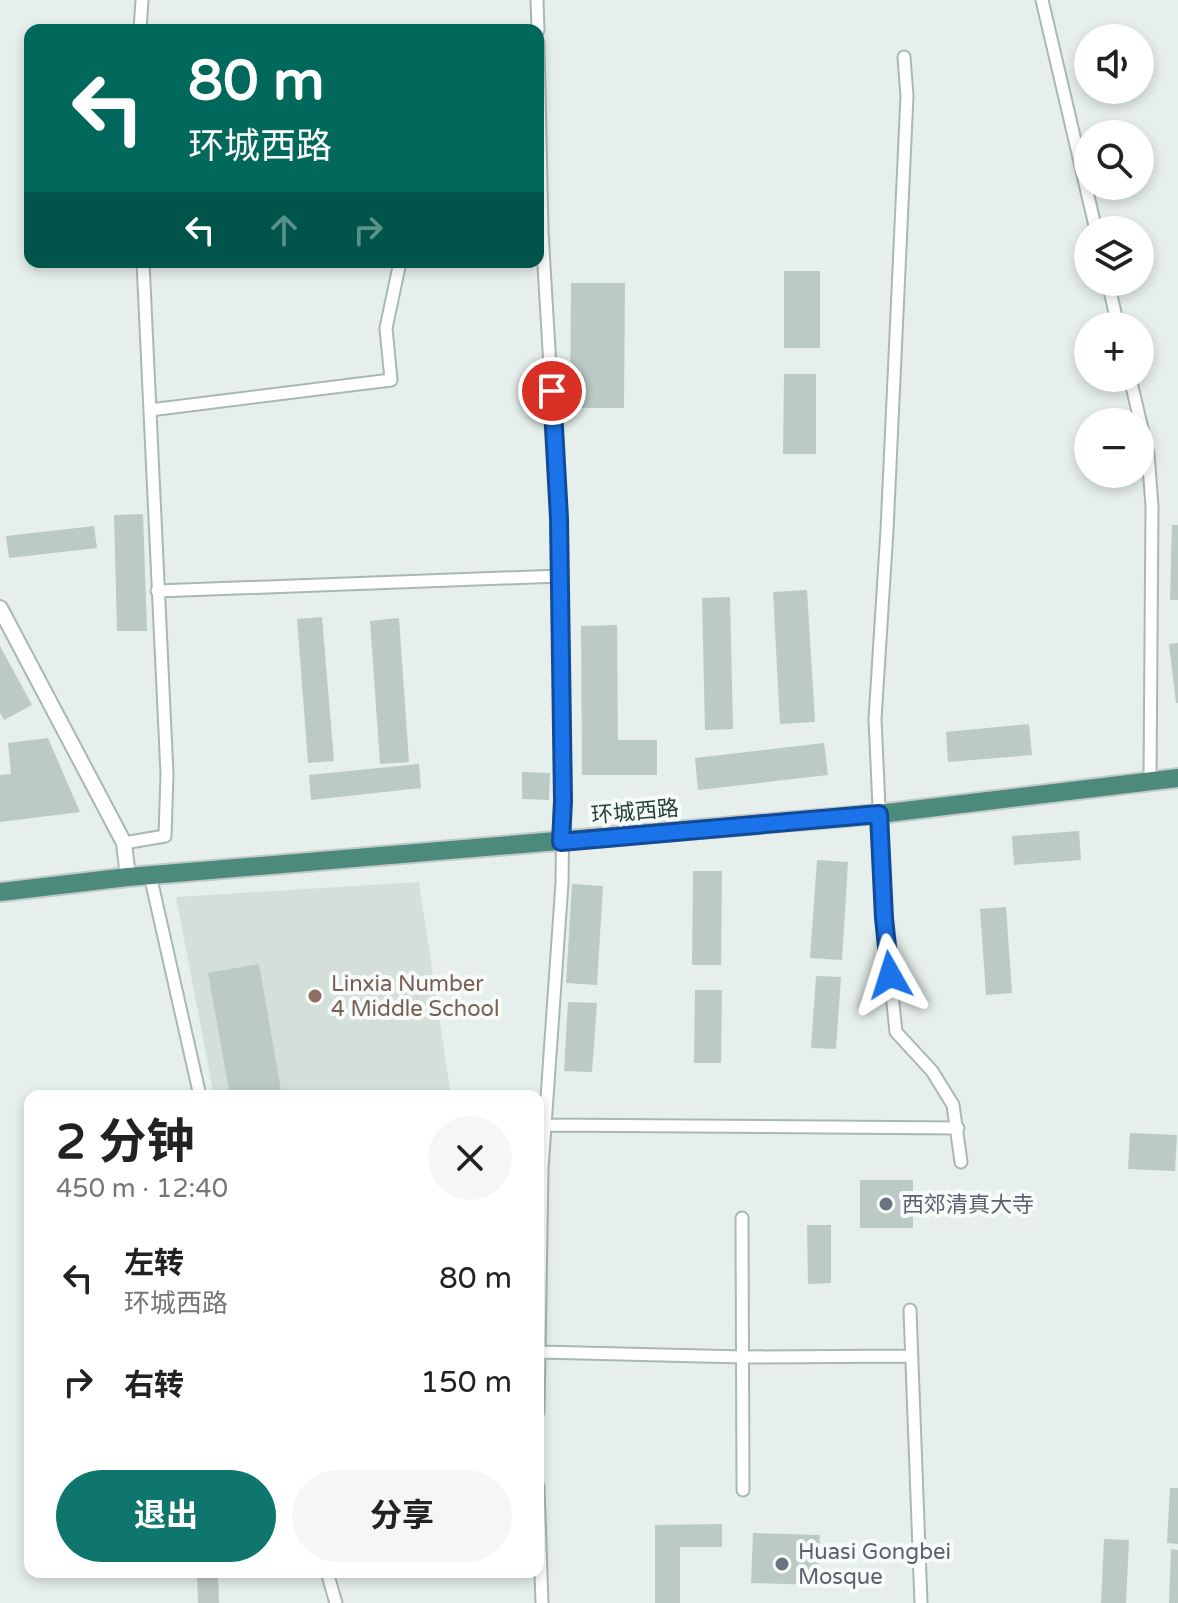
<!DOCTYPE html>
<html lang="zh">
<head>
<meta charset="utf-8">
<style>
  body { margin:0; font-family:"Varela Round","Noto Sans SC",sans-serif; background:#f6f6f6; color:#222; height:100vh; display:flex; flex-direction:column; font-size:30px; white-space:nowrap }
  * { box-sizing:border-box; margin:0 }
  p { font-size:26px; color:#767676 }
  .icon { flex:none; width:44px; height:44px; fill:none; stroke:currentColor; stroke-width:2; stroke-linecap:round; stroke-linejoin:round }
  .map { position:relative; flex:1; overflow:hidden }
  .details { position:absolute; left:24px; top:1090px; width:520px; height:488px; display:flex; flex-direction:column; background:#fff; border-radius:16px; box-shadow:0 4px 12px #0003 }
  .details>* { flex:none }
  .guide { position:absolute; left:24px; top:24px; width:520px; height:244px; border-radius:16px; box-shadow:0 4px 12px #0003; background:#00695c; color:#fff; overflow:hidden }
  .fabs { position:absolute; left:1074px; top:24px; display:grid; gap:16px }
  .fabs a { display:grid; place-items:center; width:80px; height:80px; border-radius:50%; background:#fff; box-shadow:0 4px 12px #0003; font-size:40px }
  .pin { position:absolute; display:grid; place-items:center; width:68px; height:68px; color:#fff; margin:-34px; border:4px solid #fff; border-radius:50%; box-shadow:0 2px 8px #0007 }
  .me { position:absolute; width:88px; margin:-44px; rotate:354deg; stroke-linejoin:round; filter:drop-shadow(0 0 6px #0008) }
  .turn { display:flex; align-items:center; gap:28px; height:168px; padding:0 32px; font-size:36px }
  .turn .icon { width:104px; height:104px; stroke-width:2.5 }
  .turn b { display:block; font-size:56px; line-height:68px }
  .lanes { display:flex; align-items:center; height:76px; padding:0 32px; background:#0003; justify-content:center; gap:40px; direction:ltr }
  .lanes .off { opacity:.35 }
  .round { display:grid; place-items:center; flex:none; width:84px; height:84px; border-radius:42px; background:#f6f6f6 }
  .head { display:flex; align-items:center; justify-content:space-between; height:136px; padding:0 32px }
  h1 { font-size:48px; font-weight:700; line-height:60px }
  .primary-button { display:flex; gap:16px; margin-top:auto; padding:16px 32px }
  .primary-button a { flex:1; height:92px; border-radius:48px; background:#0f766e; color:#fff; font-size:32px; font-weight:700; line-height:92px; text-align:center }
  .primary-button a+a { background:#f6f6f6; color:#222 }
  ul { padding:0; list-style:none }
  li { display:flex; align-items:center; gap:24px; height:104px; padding:0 32px }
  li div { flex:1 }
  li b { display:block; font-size:30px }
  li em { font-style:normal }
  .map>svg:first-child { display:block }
</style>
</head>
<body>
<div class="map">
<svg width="1178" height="1603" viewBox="0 0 1178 1603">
  <rect width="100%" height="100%" fill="#e6efeb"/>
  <path fill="#d4dfda" d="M419,882L451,1096H214L176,897Z"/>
  <path fill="#bbcac4" d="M784,271H820V348H784Z
    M571,283H625L624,408H570Z
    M784,374H816V454H783Z
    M143,514L147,631H117L114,515Z
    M1172,525H1178V600H1170Z
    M94,526L97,548L9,558L6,536Z
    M807,590L815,722L780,724L773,592Z
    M730,597L733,729L705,730L702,598Z
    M322,617L334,761L308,763L297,619Z
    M399,618L409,762L380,764L370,621Z
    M617,625L618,740H657V775H582L581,626Z
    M1178,643V703H1176L1169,644Z
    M0,646L32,705L4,720L0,713Z
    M1029,724L1032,755L948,762L946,732Z
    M48,738L80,812L0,822V775L11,774L8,743Z
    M824,743L828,775L698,790L695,758Z
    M419,764L421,788L311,800L309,775Z
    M522,772L550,773L549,800L522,799Z
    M1079,831L1081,860L1014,865L1012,836Z
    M817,860L848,862L842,960L810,958Z
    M693,871H722L721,965H692Z
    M572,884L603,886L597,985L566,983Z
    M1006,907L1012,993L986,995L980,909Z
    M259,964L282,1096H230L208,973Z
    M816,976L841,977L836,1049L811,1048Z
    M695,990H722L721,1063H694Z
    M568,1002L597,1003L592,1072L564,1071Z
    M1130,1133L1177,1135L1175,1171L1128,1169Z
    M860,1180H913V1228H860Z
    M807,1225H831V1283L808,1284Z
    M1170,1488H1178V1544L1167,1543Z
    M722,1524V1547H680V1603H655V1525Z
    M753,1533L820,1535L818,1585L751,1583Z
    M1104,1539L1129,1540L1126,1603H1101Z
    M1171,1549L1178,1550V1603H1169Z
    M197,1572H218L219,1603H198Z"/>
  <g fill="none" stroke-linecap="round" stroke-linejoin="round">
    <defs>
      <path id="minor" d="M537,0L538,30
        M1042,0L1096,230
        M140,30L142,0
        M538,43L542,232L559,518L563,801L562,883L542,1169L538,1412
        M904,57L907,96L887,530L875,719L884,918L896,1032L932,1071L953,1105L961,1162
        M1108,282L1118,326
        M1130,378L1148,454L1152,506L1150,780
        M150,410L391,380L386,328L400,262
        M157,591L560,576
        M124,843L165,836L167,774L143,262
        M150,875L200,1096
        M545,1125L958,1128
        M742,1218L743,1490
        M910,1310L921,1603
        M540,1352L743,1357L911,1356
        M538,1487L542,1603
        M327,1572L336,1603"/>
      <path id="tertiary" d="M0,608L124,843L128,877"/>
      <path id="trunk" d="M0,892L128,877L879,814L1178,778"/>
    </defs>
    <use href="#minor" stroke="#a8b8b2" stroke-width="15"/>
    <use href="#tertiary" stroke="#a8b8b2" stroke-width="18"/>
    <use href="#trunk" stroke="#c2cac8" stroke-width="22"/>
    <use href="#minor" stroke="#fff" stroke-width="11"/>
    <use href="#tertiary" stroke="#fff" stroke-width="14"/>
    <use href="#trunk" stroke="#4c8a7c" stroke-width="18"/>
  </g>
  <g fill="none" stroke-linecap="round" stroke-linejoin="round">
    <defs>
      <path id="route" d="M552,391L559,518L563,801L561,842L879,814L884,918L890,975"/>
    </defs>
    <use href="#route" stroke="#114b97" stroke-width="20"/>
    <use href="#route" stroke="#1a73e8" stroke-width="14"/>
  </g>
  <circle fill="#8d6e63" stroke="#f7fbf9" stroke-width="3" cx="315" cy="996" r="8"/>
  <g fill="#6b7280" stroke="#f7fbf9" stroke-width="3">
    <circle cx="886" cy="1204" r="8"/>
    <circle cx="782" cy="1564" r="8"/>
  </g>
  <g text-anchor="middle" stroke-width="8" stroke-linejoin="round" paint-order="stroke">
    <g font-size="22" fill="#24423a" stroke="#f7fbf9">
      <text transform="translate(635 811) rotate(-5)" y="8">环城西路</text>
    </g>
    <g font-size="22" fill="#785e54" stroke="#f7fbf9" text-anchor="start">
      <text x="331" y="991">Linxia Number<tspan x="331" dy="25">4 Middle School</tspan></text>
    </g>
    <g font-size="22" fill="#5b616d" stroke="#f7fbf9" text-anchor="start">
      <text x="902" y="1212">西郊清真大寺</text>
      <text x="798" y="1559">Huasi Gongbei<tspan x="798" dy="25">Mosque</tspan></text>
    </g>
  </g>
</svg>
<div class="fabs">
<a><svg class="icon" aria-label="sound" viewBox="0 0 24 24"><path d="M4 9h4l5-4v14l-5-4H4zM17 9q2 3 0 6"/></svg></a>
<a><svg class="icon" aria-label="search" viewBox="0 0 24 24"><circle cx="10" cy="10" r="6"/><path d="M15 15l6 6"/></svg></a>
<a><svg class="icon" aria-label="layers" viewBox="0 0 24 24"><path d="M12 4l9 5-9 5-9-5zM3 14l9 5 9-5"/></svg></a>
<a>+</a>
<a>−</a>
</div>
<div class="pin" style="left:552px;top:391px;background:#d93025"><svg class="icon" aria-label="arrive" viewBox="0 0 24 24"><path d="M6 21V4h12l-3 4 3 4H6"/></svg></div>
<svg class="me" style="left:890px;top:975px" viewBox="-20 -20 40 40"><path d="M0-17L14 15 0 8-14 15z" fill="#1a73e8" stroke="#fff" stroke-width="4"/></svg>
<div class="guide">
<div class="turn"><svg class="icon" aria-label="left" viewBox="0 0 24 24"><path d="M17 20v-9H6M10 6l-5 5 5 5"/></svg><div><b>80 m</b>环城西路</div></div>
<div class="lanes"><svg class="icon" aria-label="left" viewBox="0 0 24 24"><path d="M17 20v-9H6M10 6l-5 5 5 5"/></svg><svg class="icon off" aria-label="ahead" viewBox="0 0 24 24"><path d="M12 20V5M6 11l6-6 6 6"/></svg><svg class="icon off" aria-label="right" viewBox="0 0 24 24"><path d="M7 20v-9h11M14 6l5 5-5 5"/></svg></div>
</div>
<section class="details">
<div class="head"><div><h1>2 分钟</h1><p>450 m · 12:40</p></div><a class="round"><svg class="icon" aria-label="close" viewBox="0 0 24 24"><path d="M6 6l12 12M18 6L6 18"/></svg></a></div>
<ul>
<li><svg class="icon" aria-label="left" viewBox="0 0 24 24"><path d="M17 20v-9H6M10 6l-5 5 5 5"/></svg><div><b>左转</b><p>环城西路</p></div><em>80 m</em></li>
<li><svg class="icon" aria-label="right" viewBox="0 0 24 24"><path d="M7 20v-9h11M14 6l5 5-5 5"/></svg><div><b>右转</b></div><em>150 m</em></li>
</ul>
<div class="primary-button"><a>退出</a><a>分享</a></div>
</section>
</div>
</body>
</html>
